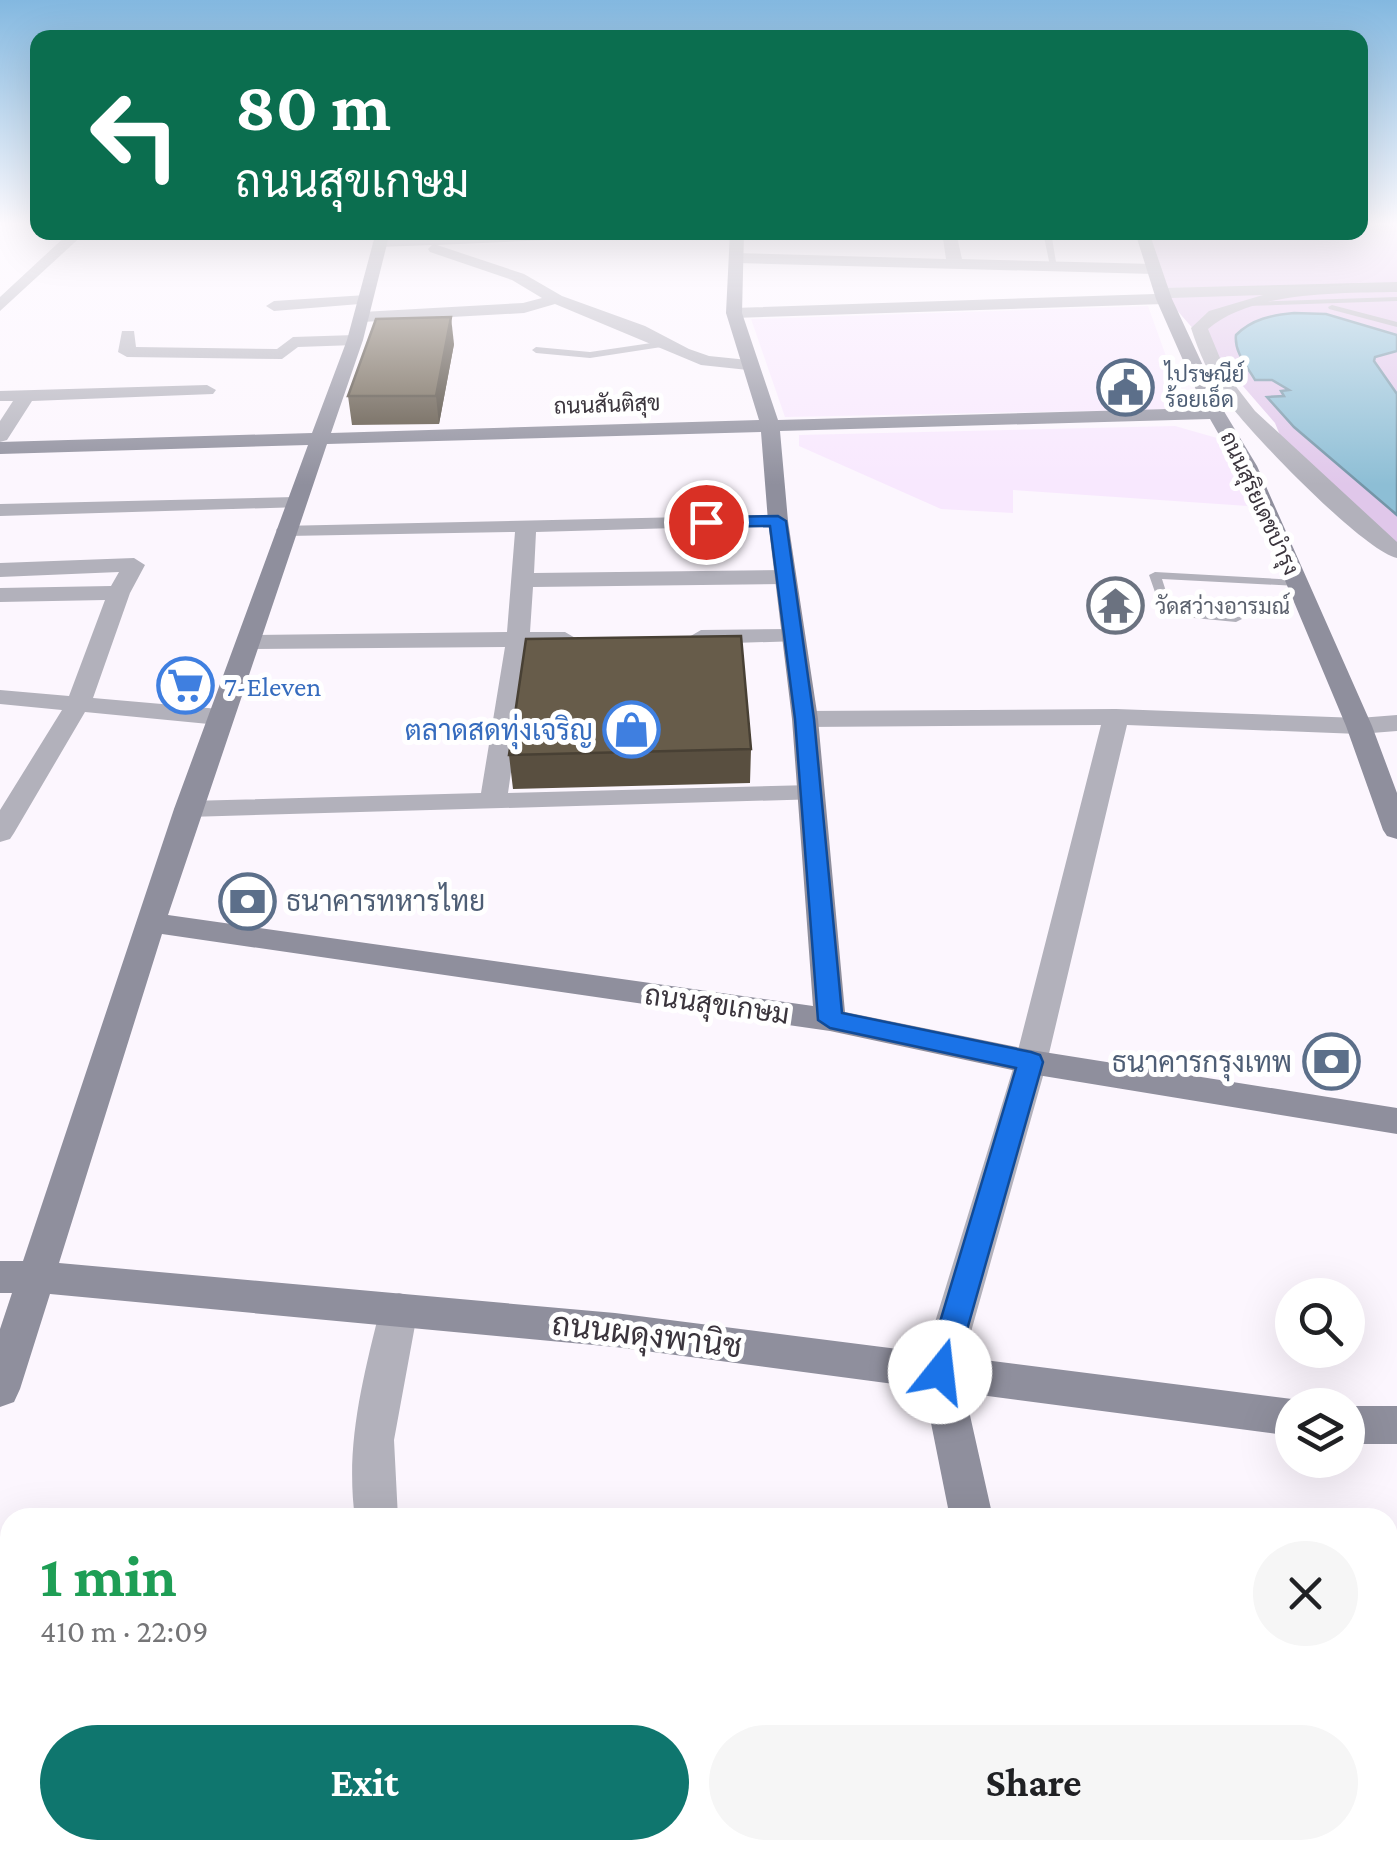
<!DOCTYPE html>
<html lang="en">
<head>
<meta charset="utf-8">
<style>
  body { margin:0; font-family:"Crimson Pro",Sarabun,serif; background:#f6f6f6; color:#202124; height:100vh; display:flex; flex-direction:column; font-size:38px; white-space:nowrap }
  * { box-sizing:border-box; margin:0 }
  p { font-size:32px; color:#757577 }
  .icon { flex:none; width:55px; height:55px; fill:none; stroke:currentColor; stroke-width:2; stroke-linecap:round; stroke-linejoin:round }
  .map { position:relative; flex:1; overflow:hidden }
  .panel { position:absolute; left:0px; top:1508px; width:1398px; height:352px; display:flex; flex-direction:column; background:#fff; border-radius:30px 30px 0 0; box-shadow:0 10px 40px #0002 }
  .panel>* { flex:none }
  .top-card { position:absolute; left:30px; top:30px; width:1338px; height:210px; border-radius:20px; box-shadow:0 10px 40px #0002; background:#0b6e4f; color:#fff; overflow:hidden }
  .fabs { position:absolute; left:1275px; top:1278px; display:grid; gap:20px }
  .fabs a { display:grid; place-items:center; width:90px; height:90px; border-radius:50%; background:#fff; box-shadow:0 10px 40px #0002; font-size:50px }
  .pin { position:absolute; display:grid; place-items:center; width:85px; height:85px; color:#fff; margin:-42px; border:5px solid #fff; border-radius:50%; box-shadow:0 2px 10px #0007 }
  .me { position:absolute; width:110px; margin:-55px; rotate:16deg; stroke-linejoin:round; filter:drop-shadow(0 0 8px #0008) }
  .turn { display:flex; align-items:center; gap:35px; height:210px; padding:0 40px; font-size:45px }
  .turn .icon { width:130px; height:130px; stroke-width:2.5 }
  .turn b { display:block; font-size:70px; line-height:85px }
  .round { display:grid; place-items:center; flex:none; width:105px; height:105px; border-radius:52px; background:#f6f6f6 }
  .head { display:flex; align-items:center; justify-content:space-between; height:170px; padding:0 40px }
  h1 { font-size:60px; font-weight:700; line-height:75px; color:#1e9e55 }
  .cta { display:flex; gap:20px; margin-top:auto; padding:20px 40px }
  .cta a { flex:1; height:115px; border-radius:60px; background:#0f766e; color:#fff; font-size:40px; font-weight:700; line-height:115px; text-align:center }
  .cta a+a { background:#f6f6f6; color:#202124 }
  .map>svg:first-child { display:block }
</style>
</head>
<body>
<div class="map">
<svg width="1397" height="1859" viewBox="0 0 1397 1859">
  <rect width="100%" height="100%" fill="#fcf6fe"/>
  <path fill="#f8e8fe" d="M1148,306L1185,409L785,417L751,319Z
    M1175,426L1217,438L1248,506L1013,490V513L941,509L799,446V435Z"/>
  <path fill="#e0c7ea" d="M1360,225H1397V552L1290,460L1275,423L1162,293L1139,233L1360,232Z"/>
  <path fill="#8dbed5" stroke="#7495a7" stroke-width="2.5" d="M1294,313L1326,314L1397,335V351L1375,357L1374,361L1397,394V515L1294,427L1267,397L1284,396L1281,391L1289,390L1272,380H1255C1247,366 1234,352 1236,335C1252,319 1272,315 1294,313Z"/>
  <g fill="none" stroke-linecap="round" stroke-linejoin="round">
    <path fill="#b2b1bb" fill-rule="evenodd" d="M1043,232H1051L1057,268L1050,266Z
      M1397,297V301L1246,306L1242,304L1246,302Z
      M1332,305L1397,322V327L1329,309L1328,307Z
      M665,341L669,344L668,346L590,358L536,353L532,350L536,347L590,352Z
      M1155,572L1297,580L1303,583L1297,586L1162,579L1172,610L1240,617L1242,619L1236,622L1163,615L1149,575Z"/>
    <path fill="#b2b1bb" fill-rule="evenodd" d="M70,232H86L0,311V297Z
      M525,232H743L737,238L618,237L437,245L524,274L562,296L645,326L689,349L709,356L748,360L757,365L748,370L701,365L555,304L524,313L362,322L354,317L362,312L523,303L542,298L512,280L430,252L428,249L432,245L379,247L372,243L379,239Z
      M942,232H956L962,259L1154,264L1162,269L1154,274L737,263L729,258L737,253L946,259Z
      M1101,232H1150V233C1140,240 1112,239 1101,232Z
      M1397,282V292C1342,293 1251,291 1208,329L1227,375L1255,411L1397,542V558C1362,550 1247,430 1224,397C1209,375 1199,353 1191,328L1209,311L1263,295L1171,298L1164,304L734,318L726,313L734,308L1155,294L1162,288Z
      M366,295L372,297V303L274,311L266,306L274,301Z
      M122,331H134L136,347L277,349L293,337L355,335L363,340L355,345L298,347L282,359L127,357L118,352Z
      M207,385L216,390L213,394L32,401L7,440L0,442V421L13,401H0V391Z
      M295,497L302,499L305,503L302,507L0,516V504Z
      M778,515L785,517L788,521L785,525L536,532L534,573L785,570L796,577L785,584L533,587L530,632H565L577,639L565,646H529L508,793L811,785L824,793L821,799L188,817L174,809L188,801L481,793L505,647L248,649L236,642L248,635L507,632L515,532L287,536L280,534L276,530L280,526Z
      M134,558L145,565L130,593L93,698L219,709L232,717L219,725L85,712L14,833L10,839L0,842V810L62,710L0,704V690L69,696L105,600L0,602V588L111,586L119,572L0,577V563Z
      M792,629L804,636L800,641L701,644L689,637L701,630Z
      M1116,709L1359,718L1397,715V731L1359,734L1127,725L1047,1062L960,1371L954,1383L940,1389L926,1383L920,1371L1015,1062L1101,725L805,727L792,719L805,711Z
      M399,1293L413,1297L418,1309L394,1440L398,1518H355C345,1446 363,1378 380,1309L385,1297Z
      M193,1850H328L331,1859H190Z"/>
    <path fill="#8f8f9d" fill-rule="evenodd" d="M376,232H390L363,340L331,433L759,420L726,313L730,232H744L742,313L778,420L1204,408L1156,299L1135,232H1149L1172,299L1225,413L1257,466L1372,726L1397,793V839L1387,836L1383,830L1346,726L1237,466L1210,419L780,431L788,521L818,719L845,1012L1031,1050L1397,1108V1134L1031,1074L830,1031L162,934L59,1263L615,1313L1292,1399L1306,1405H1292V1436L965,1393L993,1518H950L924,1388L615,1347L50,1294L20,1389L14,1402L0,1407V1329L12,1293H0V1261H23L174,809L308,445L0,454V442L312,433L347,340ZM761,432L768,521L792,719L813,1006L168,915L327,444Z
      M1348,1406H1397V1444H1348Z
      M1020,1850H1070L1072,1859H1022Z"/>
  </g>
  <path fill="#594f40" d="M454,344L439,424L352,425L348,396Z
    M751,749L750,783L513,789L509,755Z"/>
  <path fill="#484034" d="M451,317L454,344L439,424L436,396Z"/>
  <path fill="#675c4a" stroke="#484034" stroke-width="2.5" d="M451,317L436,396H348L376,319Z
    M741,636L751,749L509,755L526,639Z"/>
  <linearGradient id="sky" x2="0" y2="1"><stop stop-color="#83b8e0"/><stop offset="0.46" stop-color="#fefbff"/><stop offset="1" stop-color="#fefbff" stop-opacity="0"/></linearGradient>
  <rect width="1397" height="485" fill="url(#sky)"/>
  <path fill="#1a73e8" stroke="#114b97" stroke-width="2.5" d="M778,516L786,521L814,719L842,1013L1031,1052L1040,1055L1043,1062L955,1372L950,1381L940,1385L929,1381L925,1372L1016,1068L830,1028L818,1020L795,719L770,526L706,527L698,522L706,517Z"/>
  <defs>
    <symbol id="civic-ring" viewBox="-11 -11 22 22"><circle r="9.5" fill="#fff" stroke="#5c6f8a" stroke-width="1.5"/><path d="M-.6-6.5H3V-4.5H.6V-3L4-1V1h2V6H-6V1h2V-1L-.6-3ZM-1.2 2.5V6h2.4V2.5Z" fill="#5c6f8a"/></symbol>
    <symbol id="temple-ring" viewBox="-11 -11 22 22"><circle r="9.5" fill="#fff" stroke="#6b7280" stroke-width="1.5"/><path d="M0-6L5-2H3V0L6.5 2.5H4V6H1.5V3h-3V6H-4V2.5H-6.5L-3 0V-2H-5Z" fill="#6b7280"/></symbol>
    <symbol id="supermarket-ring" viewBox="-11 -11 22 22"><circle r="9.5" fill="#fff" stroke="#3f7fe0" stroke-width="1.5"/><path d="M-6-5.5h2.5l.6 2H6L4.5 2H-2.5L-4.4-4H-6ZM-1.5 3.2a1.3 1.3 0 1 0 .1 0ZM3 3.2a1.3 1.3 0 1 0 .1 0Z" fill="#3f7fe0"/></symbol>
    <symbol id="shop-ring" viewBox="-11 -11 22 22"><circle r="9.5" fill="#fff" stroke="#3f7fe0" stroke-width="1.5"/><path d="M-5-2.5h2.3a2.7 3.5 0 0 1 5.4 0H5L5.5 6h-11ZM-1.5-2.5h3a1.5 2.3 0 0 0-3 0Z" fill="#3f7fe0"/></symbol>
    <symbol id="bank-ring" viewBox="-11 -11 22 22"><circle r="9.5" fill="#fff" stroke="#5c6f8a" stroke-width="1.5"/><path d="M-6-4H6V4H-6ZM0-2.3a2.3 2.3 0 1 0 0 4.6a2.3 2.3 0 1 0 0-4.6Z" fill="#5c6f8a"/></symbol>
  </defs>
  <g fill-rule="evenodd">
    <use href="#civic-ring" x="1094" y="356" width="63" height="63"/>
    <use href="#temple-ring" x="1084" y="574" width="63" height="63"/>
    <use href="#supermarket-ring" x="154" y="654" width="63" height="63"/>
    <use href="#shop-ring" x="600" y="698" width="63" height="63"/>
    <use href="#bank-ring" x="216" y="870" width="63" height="63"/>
    <use href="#bank-ring" x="1300" y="1030" width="63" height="63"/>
  </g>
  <g text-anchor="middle" stroke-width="10" stroke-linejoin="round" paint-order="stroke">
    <g font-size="22" fill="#4e5e75" stroke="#fff" text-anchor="start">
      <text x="1165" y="382">ไปรษณีย์<tspan x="1165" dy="25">ร้อยเอ็ด</tspan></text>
    </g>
    <g font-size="22" fill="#3b353d" stroke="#fff">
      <text transform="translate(607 404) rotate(-2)" y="8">ถนนสันติสุข</text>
      <text transform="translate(1260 503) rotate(65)" y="8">ถนนสุริยเดชบำรุง</text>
    </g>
    <g font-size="22" fill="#5b616d" stroke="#fff" text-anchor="start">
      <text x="1155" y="614">วัดสว่างอารมณ์</text>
    </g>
    <g font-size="28" fill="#366cbe" stroke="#fff" text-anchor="start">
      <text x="224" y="696">7-Eleven</text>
      <text x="593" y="740" text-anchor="end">ตลาดสดทุ่งเจริญ</text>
    </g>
    <g font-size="28" fill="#4e5e75" stroke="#fff" text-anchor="start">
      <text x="286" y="911">ธนาคารทหารไทย</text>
      <text x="1292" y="1072" text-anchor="end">ธนาคารกรุงเทพ</text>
    </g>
    <g font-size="28" fill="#3b353d" stroke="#fff">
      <text transform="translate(717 1004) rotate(8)" y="10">ถนนสุขเกษม</text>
    </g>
    <g font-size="32" fill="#3b353d" stroke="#fff">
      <text transform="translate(647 1335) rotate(7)" y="11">ถนนผดุงพานิช</text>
    </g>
  </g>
</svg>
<div class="fabs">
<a><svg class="icon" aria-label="search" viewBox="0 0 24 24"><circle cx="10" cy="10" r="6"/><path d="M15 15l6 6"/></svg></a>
<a><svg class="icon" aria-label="layers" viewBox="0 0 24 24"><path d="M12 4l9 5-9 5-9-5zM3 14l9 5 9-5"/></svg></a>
</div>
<div class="pin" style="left:706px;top:522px;background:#d93025"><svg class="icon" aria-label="arrive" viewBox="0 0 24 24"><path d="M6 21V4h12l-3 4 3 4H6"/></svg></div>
<svg class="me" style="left:940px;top:1372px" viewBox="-20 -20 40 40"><circle r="19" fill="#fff"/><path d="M0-13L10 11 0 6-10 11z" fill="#1a73e8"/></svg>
<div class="top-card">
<div class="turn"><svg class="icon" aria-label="left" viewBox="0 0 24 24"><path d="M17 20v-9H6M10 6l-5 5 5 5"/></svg><div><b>80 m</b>ถนนสุขเกษม</div></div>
</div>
<section class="panel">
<div class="head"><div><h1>1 min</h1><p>410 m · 22:09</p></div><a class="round"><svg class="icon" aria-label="close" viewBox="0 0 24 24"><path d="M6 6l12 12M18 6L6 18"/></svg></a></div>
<div class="cta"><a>Exit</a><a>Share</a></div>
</section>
</div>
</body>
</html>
